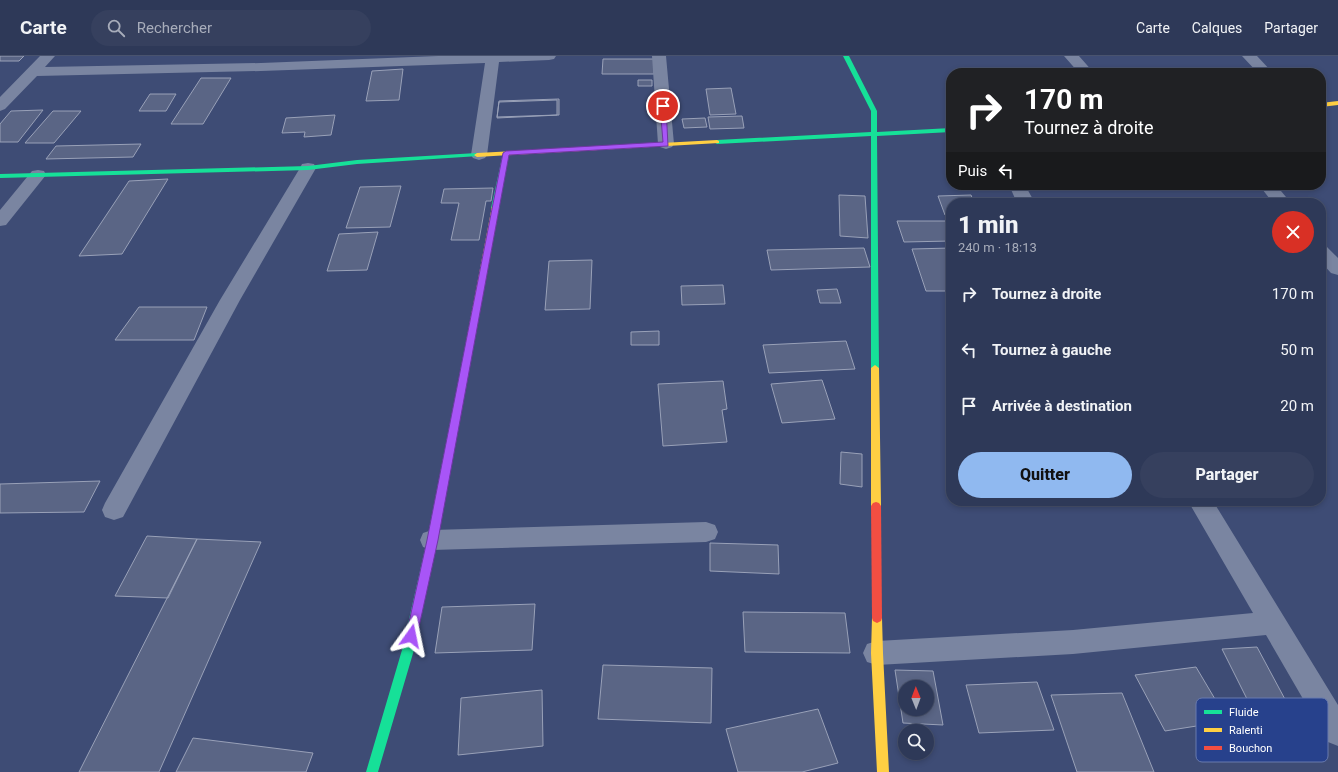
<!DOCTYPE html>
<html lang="fr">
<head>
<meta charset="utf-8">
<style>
  body { margin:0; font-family:Roboto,sans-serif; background:#36405e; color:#f1f3f6; height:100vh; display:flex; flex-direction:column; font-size:15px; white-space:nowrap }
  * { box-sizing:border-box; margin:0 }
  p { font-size:13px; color:#a7acba }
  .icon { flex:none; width:22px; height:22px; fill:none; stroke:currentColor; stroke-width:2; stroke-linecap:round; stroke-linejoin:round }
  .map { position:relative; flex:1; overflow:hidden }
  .side { position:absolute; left:946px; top:142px; width:380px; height:308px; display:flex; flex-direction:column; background:#2e3958; border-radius:16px; box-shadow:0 2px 6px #0003,0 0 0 1px #49536e }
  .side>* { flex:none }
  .guide { position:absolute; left:946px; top:12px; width:380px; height:122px; border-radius:16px; box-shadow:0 2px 6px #0003,0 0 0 1px #49536e; background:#202124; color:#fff; overflow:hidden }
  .needle { width:26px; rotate:359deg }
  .fabs { position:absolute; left:898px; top:624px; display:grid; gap:8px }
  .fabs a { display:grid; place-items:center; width:36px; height:36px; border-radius:50%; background:#2e3958; box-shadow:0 2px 6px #0003,0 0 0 1px #49536e; font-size:20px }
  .pin { position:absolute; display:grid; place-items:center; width:34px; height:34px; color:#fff; margin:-17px; border:2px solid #fff; border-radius:50%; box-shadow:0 1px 4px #0007 }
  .me { position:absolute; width:44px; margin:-22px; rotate:12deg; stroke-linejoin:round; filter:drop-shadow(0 0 3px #0008) }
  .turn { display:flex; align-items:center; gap:14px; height:84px; padding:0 12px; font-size:18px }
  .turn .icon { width:52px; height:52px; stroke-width:2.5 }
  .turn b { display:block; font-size:28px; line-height:34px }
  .then { display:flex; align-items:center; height:38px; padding:0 12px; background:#0003; gap:8px; font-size:15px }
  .round { display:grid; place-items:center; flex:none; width:42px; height:42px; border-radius:21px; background:#36405e }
  .summary { display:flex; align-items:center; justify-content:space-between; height:68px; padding:0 12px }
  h1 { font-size:24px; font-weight:800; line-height:30px }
  .cta { display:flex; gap:8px; margin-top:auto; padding:8px 12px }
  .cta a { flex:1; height:46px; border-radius:24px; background:#90b9f0; color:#111; font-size:16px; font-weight:800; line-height:46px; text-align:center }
  .cta a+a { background:#36405e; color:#f1f3f6 }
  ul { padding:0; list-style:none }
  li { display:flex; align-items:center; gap:12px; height:56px; padding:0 12px }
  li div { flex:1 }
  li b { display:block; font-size:15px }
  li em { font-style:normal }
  header { display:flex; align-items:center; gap:24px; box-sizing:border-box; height:56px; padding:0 20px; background:#2e3958; border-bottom:1px solid #49536e }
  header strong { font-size:19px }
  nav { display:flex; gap:22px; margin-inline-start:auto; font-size:14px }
  .search { width:280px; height:36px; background:#36405e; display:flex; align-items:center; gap:10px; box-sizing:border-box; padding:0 14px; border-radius:22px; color:#a7acba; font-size:15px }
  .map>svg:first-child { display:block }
</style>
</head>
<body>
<header>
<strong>Carte</strong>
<div class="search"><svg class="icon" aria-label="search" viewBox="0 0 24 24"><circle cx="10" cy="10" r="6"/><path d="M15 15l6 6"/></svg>Rechercher</div>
<nav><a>Carte</a><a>Calques</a><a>Partager</a></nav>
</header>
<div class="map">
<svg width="1338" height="716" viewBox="0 0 1338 716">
  <rect width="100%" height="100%" fill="#3e4c75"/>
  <path fill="#5a6585" stroke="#99a1b8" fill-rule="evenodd" d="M0,0H24L19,5H0Z
    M603,3H654V18H602Z
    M403,13L399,44L366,45L372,15Z
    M201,22H231L203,68H171Z
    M638,24H652V30H638Z
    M731,32L736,58L710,59L706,33Z
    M150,38H176L166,55H139Z
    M559,43V59L497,62L499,45Z
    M557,44V59L497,61L499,46Z
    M43,54L18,86H0V68L11,55Z
    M53,55H81L54,87H25Z
    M335,59L331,79L304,81L305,76L282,77L286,62Z
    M742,60L744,72L710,73L708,61Z
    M705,62L707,71L684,72L682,63Z
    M141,88L133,101L46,103L56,90Z
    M168,123L122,198L79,200L129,125Z
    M401,130L390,171L346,172L360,131Z
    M493,132L491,145H486L479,184H451L459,147H441L444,133Z
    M839,139L865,140L868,182L840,180Z
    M971,139L974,147H951V158L945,159L938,140Z
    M897,165H951V185L904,186Z
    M378,176L367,214L327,215L339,178Z
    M864,192L870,211L771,214L767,194Z
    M951,192V235H926L912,193Z
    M592,204L590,253L545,254L549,205Z
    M723,229L725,248L682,249L681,230Z
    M837,233L841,247H820L817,234Z
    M139,251H207L194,284H115Z
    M659,275V289H631V276Z
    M846,285L855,313L769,317L763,289Z
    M822,324L835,363L782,367L771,328Z
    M723,325L727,353L722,354L727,386L663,390L658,328Z
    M841,396L862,398V431L840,428Z
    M100,425L84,456L0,457V428Z
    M147,480L197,483L168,542L115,540Z
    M197,483L261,486L159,716H79Z
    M710,487L778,489L779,518L710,515Z
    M535,548L532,594L435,597L442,551Z
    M743,556L845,557L850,597L745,596Z
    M1257,591L1287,647L1250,649L1222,593Z
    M603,609L712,612L711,667L598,663Z
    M1196,611L1228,665L1165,675L1135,619Z
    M895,614L933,615L943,669L903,667ZM905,631H927V653H905Z
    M1037,626L1054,674L979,677L966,629Z
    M542,634L543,690L458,699L461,642Z
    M1122,637L1154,716H1077L1051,639Z
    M818,653L838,707L802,716H738L726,673Z
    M193,682L313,697L306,716H176Z"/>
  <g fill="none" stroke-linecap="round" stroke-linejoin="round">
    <path fill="#7a85a1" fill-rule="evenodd" d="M40,0H55L45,11L261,7L438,0H556L554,3L549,4L499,6L487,99L485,102L479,104L473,102L471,99L485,7L261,15L37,20L5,53L0,55V41Z
      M652,0H666L674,88L672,91L666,93L660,91L658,88Z
      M1064,0H1079L1094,17H1079Z
      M1242,0H1257L1273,17H1258Z
      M308,107L314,108L316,112L240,244L123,461L114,464L105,461L102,454L105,447L220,244L300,112L302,108Z
      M38,114L44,115L46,119L6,169L0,170V154L32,115Z
      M1009,129H1025L1035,147H1017Z
      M1259,129H1276L1291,147H1273Z
      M1321,189L1327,191L1338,202V219L1331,217L1321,206Z
      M1188,445H1213L1338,649V690L1328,686L1266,579L1073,598L877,609L867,606L863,597L867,588L877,585L1073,574L1253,557Z
      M706,466L715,469L718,476L715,483L706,486L432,494L423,491L420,484L423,477L432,474Z"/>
    <path fill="#16e098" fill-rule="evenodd" d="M843,0H849L877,55V76L951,72V76L877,80L879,312L875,315L871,312V80L717,88L714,86L717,84L871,76V55Z
      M506,95L509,97L499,152L495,154L491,152L503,97Z
      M477,97L480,99L479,100L357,108L308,114L0,122V118L308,110L357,104Z
      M470,283L474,286L437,484L414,594L378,716H366L402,594L427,484L466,286Z"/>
    <path fill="#ffcf43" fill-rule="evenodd" d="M1338,45V49L1321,51V47Z
      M717,84L719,85V87L477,101L474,99L477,97Z
      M492,150H495L499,152L474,286L470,289L466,286Z
      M875,309L879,312L881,450L879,453L876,454L873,453L871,450V312Z
      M877,557L881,559L882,562L883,597L889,716H877L871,597L872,562L873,559Z"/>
    <path fill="#f24e42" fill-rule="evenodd" d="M876,446L879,447L881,450L882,562L881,565L877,567L873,565L872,562L871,450L873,447Z"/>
  </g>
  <path fill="#a855f7" stroke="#6d37a1" d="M663,48L666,50L668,90L509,99L438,484L417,580L415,584L411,585L407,584L406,580L427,484L503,97L506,95L663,86L660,50Z"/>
  <rect x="1196" y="642" width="132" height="64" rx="6" fill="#27418c" stroke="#687aae" stroke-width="1"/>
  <rect x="1204" y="654" width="18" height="4" fill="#16e098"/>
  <rect x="1204" y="672" width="18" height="4" fill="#ffcf43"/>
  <rect x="1204" y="690" width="18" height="4" fill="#f24e42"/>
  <g font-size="11" fill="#fff">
    <text x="1229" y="660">Fluide</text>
    <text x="1229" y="678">Ralenti</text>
    <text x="1229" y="696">Bouchon</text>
  </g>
</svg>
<div class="fabs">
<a><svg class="needle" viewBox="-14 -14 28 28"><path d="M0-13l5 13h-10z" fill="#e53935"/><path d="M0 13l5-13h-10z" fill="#a7acba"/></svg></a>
<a><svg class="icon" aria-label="search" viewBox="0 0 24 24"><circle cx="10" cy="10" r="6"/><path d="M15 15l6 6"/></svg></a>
</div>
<div class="pin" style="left:663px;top:50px;background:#d93025"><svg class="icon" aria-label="arrive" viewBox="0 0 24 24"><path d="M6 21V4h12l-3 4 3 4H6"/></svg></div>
<svg class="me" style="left:411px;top:580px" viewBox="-20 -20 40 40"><path d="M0-17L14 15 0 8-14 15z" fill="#a855f7" stroke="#fff" stroke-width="4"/></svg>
<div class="guide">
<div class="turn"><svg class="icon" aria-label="right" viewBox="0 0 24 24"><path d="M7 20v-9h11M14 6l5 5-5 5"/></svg><div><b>170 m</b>Tournez à droite</div></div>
<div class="then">Puis<svg class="icon" aria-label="left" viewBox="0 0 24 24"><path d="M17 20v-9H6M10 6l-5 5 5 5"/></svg></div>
</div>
<section class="side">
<div class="summary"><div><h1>1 min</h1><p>240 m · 18:13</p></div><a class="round" style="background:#d93025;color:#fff"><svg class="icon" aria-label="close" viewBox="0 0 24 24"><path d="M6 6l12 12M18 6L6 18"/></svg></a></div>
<ul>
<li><svg class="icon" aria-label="right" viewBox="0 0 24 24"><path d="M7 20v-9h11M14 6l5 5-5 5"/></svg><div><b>Tournez à droite</b></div><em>170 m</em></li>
<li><svg class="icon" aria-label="left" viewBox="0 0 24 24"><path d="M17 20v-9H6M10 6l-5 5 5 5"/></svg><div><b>Tournez à gauche</b></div><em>50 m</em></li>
<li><svg class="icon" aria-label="arrive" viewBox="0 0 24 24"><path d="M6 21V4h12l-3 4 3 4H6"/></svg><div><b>Arrivée à destination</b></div><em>20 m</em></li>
</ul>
<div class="cta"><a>Quitter</a><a>Partager</a></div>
</section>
</div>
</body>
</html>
